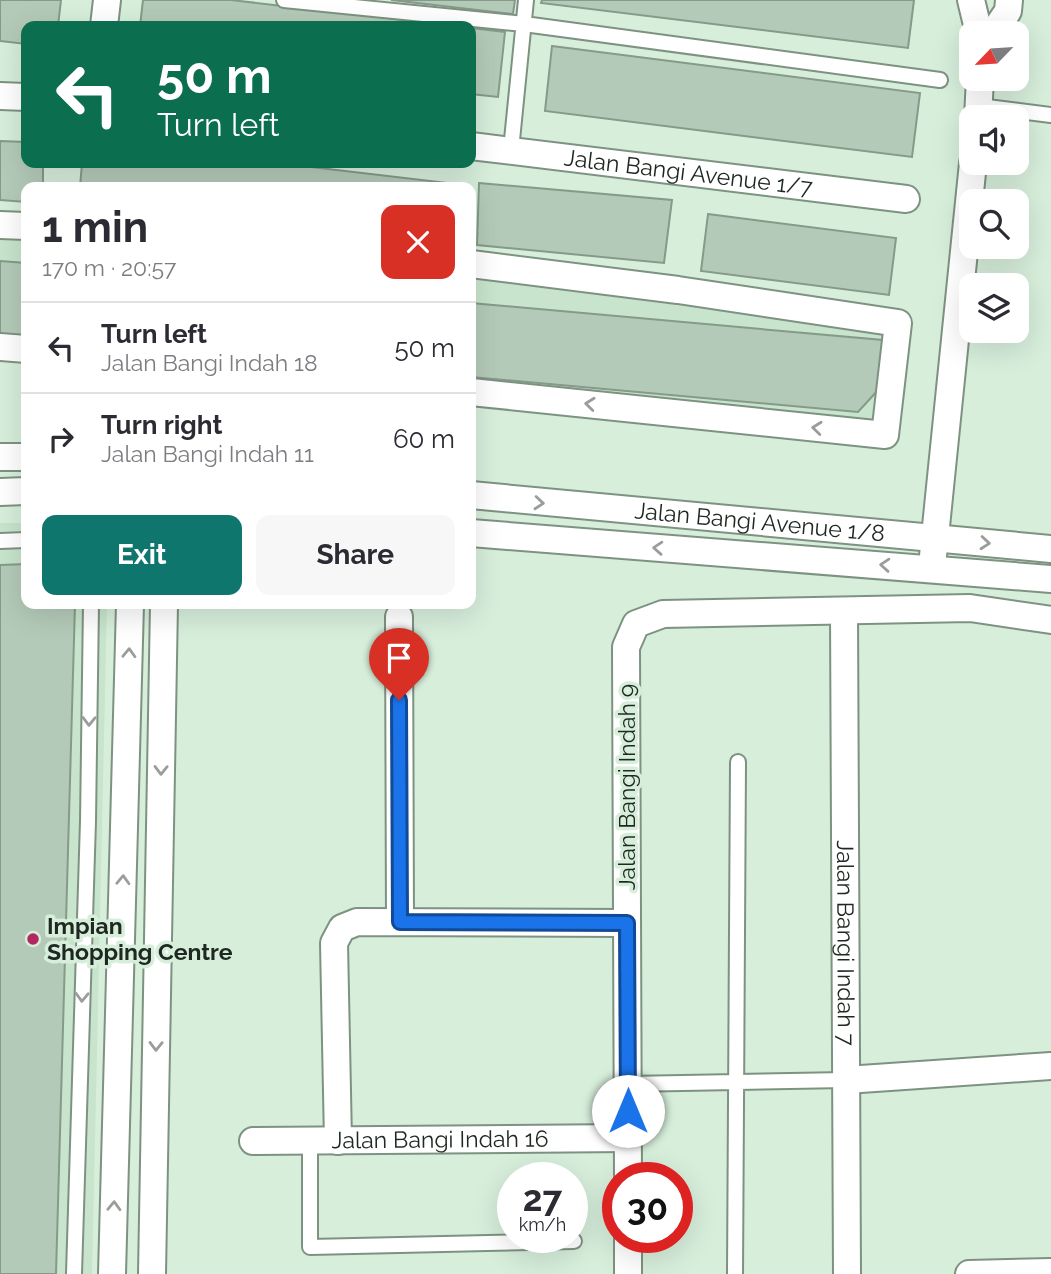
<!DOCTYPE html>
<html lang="en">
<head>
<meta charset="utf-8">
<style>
  body { margin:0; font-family:Raleway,sans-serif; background:#f7f7f7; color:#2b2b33; height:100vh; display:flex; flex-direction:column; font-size:26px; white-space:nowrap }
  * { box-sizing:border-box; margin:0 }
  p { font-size:23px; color:#7c7c81 }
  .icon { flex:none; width:38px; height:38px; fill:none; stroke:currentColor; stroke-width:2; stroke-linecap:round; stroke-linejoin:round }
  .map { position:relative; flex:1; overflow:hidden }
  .panel { position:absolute; left:21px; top:182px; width:455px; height:427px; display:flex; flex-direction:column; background:#fff; border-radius:14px; box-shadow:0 7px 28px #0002 }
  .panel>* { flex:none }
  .top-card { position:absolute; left:21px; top:21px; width:455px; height:147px; border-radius:14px; box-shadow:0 7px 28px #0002; background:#0b6e4f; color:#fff; overflow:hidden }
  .needle { width:46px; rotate:245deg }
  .fabs { position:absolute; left:959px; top:21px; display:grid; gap:14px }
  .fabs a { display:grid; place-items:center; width:70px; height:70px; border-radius:14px; background:#fff; box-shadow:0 7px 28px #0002; font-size:35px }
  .speed { position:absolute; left:497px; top:1162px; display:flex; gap:14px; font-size:35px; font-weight:700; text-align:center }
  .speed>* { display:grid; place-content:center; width:91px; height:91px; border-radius:50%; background:#fff; box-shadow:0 7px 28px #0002; line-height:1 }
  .speed small { font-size:18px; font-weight:400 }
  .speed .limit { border:10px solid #d22; background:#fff; color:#111 }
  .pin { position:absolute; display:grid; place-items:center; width:60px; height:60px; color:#fff; margin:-72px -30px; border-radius:50% 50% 50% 0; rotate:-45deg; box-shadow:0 0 7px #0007 }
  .pin .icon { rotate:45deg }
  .me { position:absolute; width:77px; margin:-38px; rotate:0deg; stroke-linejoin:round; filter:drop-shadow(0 0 5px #0008) }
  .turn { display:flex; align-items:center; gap:24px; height:147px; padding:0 21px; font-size:32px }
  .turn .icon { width:91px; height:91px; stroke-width:2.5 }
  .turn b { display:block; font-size:49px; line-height:60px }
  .round { display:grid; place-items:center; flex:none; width:74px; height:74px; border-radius:14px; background:#f7f7f7 }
  .headline { display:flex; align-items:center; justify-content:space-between; height:119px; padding:0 21px }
  h1 { font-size:42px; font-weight:700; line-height:52px }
  .cta { display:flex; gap:14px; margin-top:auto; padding:14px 21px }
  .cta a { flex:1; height:80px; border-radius:14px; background:#0f766e; color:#fff; font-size:28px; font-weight:700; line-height:80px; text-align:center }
  .cta a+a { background:#f7f7f7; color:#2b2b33 }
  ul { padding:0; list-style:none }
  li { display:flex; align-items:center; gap:21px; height:91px; padding:0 21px; border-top:2px solid #e1e1e2 }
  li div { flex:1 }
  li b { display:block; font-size:26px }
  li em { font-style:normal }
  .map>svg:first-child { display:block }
</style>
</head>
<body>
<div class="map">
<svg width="1051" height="1274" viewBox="0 0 1051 1274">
  <rect width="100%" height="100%" fill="#d7eedb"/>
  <path fill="#c8e4cc" d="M0,233L26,235V343L0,341Z
    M471,273L889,332L876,423L471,385Z
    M0,523H26V604H107L92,1274H0Z"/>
  <path fill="#b4cab8" stroke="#859a89" stroke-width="2" d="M0,0H61L58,26H26V44L0,41Z
    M143,0H231L457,26H140Z
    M391,0H515L513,14Z
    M542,0H914L908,48L541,3Z
    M471,28L505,32L498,97L471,94Z
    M552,46L920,93L912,157L545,111Z
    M0,141L26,142V163H43V187H26V202L0,200Z
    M82,163H277L448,183L447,187H80Z
    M479,183L672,200L664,263L477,245Z
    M708,214L896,238L889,295L701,271Z
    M0,261L26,263V336L0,334Z
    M471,303L883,340L879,389L858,412L471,377Z
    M26,564V604H75L56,1274H0V565Z"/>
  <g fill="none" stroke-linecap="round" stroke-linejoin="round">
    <defs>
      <path id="lane" d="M284,0L524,24L940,80
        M979,106L1051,115
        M511,150L526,0
        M0,541L26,540
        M628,1084L846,1080
        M310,1141V1247L574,1241
        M74,1274L88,821L91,604
        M735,1274L738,762"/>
      <g id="street">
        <path d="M971,0L979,33"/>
        <path d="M104,26L107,0"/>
        <path d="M993,33L1008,11L1009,0"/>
        <path d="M0,96L26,97"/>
        <path d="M978,117L980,79"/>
        <path id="s1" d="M471,146L906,199"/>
        <path d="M0,225L26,226"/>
        <path d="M471,264L678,290L898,323L885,435L471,392"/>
        <path d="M0,347L26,349"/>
        <path d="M0,457H26"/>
        <path d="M0,492L26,491"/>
        <path id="s2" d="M471,495L1051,549"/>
        <path d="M471,533L1051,579"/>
        <path d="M933,556L973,163"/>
        <path id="s3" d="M844,612L847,1274"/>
        <path d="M399,617L400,921"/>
        <path d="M846,1080L1051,1066"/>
        <path id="s4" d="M253,1141L628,1138"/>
        <path d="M338,1141L334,943L342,928L357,922L627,923"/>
        <path d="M628,1178L626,647L636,624L663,614L970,608L1051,620"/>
        <path d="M628,1237V1274"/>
        <path d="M112,1274L130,604"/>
        <path d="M152,1274L164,604"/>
        <path d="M969,1274L1051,1272"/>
      </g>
    </defs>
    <use href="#lane" stroke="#7e9282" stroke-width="18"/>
    <use href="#street" stroke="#7e9282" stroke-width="30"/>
    <use href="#lane" stroke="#fff" stroke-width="14"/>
    <use href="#street" stroke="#fff" stroke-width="26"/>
  </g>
  <defs><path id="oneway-chevron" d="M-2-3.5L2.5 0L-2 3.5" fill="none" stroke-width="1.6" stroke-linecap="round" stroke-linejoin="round" transform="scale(1.75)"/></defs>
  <g stroke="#9a9e9b">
    <use href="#oneway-chevron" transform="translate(590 404) rotate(-174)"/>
    <use href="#oneway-chevron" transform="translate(817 428) rotate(-174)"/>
    <use href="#oneway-chevron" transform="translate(539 503) rotate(5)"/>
    <use href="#oneway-chevron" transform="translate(985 543) rotate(5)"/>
    <use href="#oneway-chevron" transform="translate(658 548) rotate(-176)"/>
    <use href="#oneway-chevron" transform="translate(885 565) rotate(-176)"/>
    <use href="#oneway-chevron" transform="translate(129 653) rotate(-88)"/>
    <use href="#oneway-chevron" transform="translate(89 721) rotate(91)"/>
    <use href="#oneway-chevron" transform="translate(161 770) rotate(91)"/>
    <use href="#oneway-chevron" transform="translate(123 880) rotate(-88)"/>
    <use href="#oneway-chevron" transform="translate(82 997) rotate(92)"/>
    <use href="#oneway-chevron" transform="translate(156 1046) rotate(91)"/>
    <use href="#oneway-chevron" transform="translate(114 1206) rotate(-88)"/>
  </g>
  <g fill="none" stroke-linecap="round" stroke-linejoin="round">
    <defs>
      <path id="route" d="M399,700L400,922L627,923L628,1111"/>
    </defs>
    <use href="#route" stroke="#114b97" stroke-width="18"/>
    <use href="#route" stroke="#1a73e8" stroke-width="12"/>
  </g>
  <circle fill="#b22661" stroke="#d7eedb" stroke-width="2.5" cx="33" cy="939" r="7"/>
  <g text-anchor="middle" stroke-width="7" stroke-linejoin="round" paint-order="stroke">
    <g font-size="23" fill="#1e2720" stroke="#d7eedb">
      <text dy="8" stroke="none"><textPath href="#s1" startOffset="219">Jalan Bangi Avenue 1/7</textPath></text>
      <text dy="8" stroke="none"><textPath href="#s2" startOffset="290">Jalan Bangi Avenue 1/8</textPath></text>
      <text transform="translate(627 787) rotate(-90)" y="8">Jalan Bangi Indah 9</text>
      <text dy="8" stroke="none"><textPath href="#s3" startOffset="331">Jalan Bangi Indah 7</textPath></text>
      <text dy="8" stroke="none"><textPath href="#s4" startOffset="187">Jalan Bangi Indah 16</textPath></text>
    </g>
    <g font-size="23" font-weight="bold" fill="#1e2720" stroke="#d7eedb" text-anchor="start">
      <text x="47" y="934">Impian<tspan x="47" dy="26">Shopping Centre</tspan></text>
    </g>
  </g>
</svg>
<div class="fabs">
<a><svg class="needle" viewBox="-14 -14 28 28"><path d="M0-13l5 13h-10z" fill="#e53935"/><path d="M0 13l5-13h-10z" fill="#7c7c81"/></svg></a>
<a><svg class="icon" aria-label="sound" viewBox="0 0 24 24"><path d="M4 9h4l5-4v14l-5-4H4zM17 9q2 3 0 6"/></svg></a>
<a><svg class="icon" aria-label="search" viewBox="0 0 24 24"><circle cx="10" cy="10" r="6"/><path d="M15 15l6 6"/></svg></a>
<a><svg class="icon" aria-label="layers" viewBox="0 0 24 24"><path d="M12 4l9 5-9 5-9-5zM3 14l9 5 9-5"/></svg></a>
</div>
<div class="speed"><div>27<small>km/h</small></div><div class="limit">30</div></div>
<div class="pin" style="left:399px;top:700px;background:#d93025"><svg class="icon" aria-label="arrive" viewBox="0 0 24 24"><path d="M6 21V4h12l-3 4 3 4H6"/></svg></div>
<svg class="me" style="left:628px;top:1111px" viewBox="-20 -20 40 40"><circle r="19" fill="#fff"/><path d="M0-13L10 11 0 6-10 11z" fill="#1a73e8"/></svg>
<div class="top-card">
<div class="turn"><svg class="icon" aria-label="left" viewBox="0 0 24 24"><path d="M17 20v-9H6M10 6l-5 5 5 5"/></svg><div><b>50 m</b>Turn left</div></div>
</div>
<section class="panel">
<div class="headline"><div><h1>1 min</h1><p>170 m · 20:57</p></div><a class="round" style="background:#d93025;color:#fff"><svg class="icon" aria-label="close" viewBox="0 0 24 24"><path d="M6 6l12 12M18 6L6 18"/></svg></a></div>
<ul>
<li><svg class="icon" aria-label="left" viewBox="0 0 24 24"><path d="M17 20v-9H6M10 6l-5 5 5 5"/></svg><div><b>Turn left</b><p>Jalan Bangi Indah 18</p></div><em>50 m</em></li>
<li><svg class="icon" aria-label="right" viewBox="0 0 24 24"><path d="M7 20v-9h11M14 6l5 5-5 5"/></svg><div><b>Turn right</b><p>Jalan Bangi Indah 11</p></div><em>60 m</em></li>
</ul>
<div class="cta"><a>Exit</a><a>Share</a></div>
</section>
</div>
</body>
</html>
